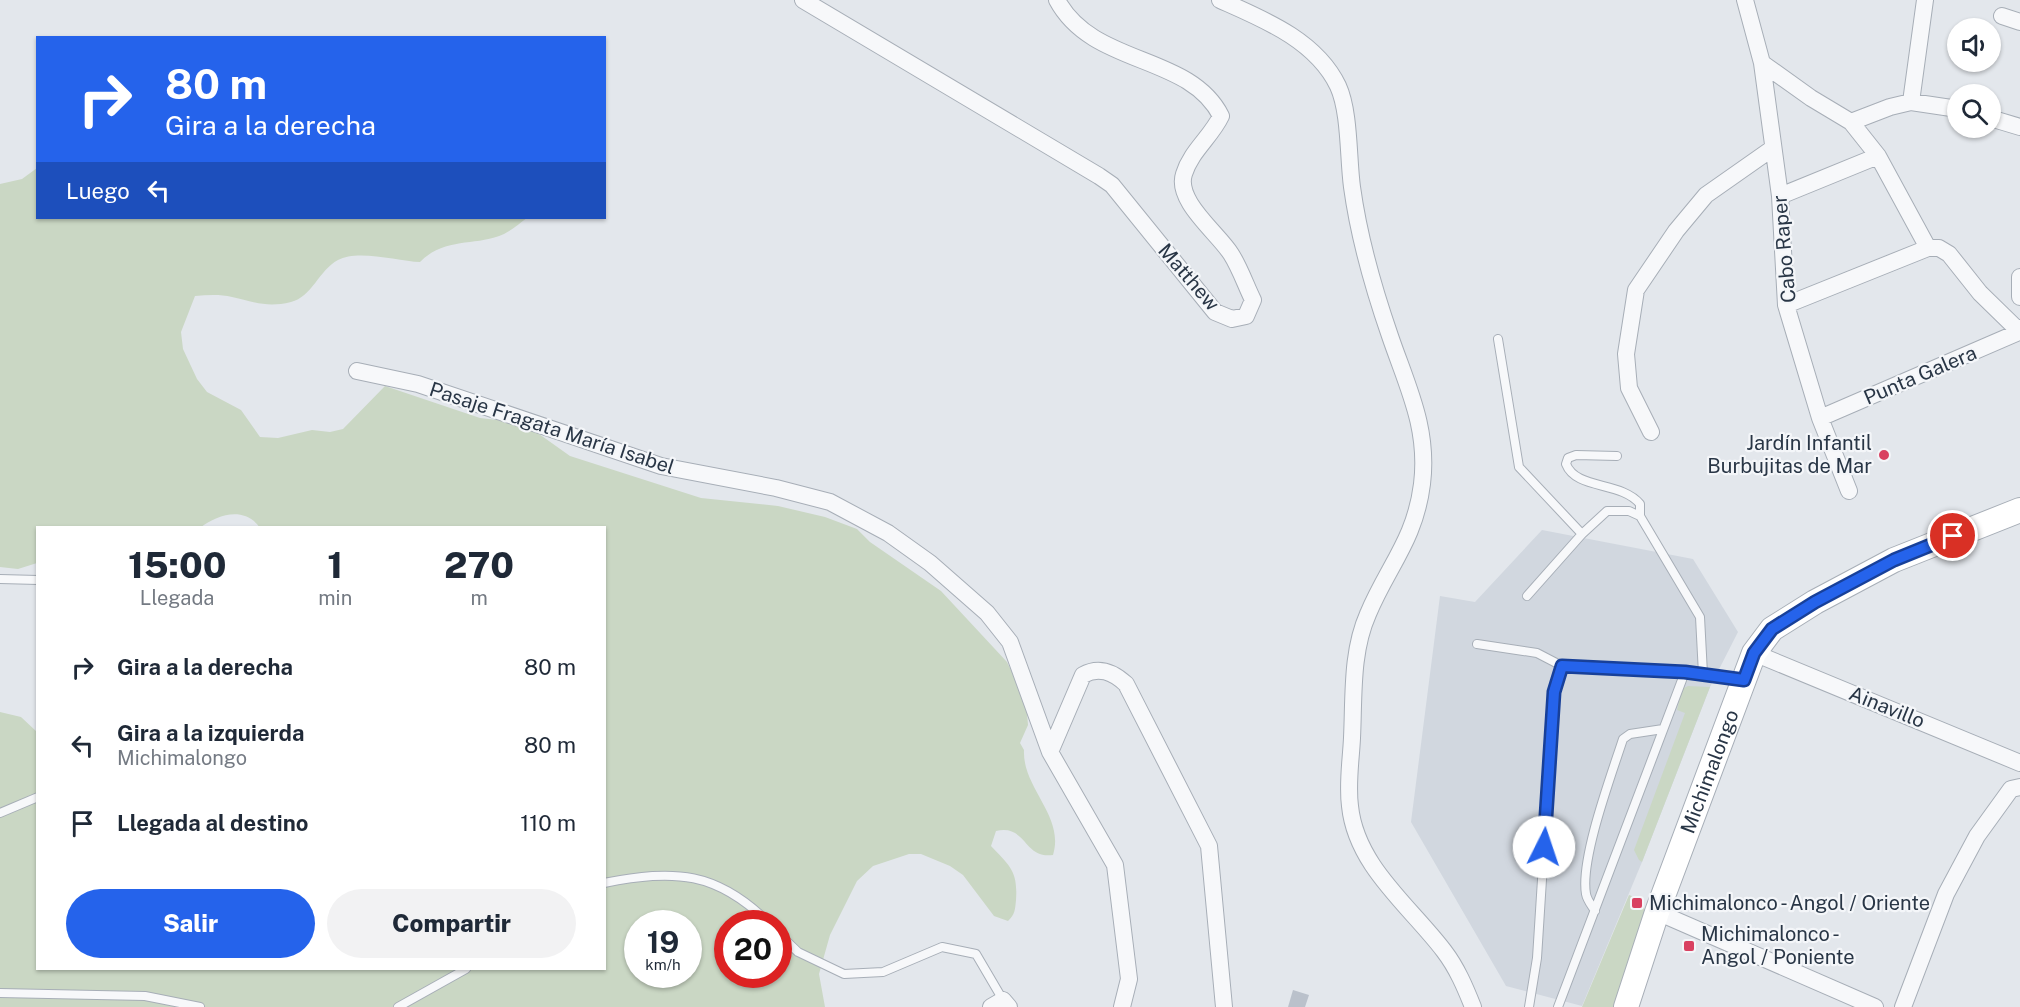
<!DOCTYPE html>
<html lang="es">
<head>
<meta charset="utf-8">
<style>
  body { margin:0; font-family:"Public Sans",sans-serif; background:#f2f2f3; color:#1f2937; height:100vh; display:flex; flex-direction:column; font-size:22px; white-space:nowrap }
  * { box-sizing:border-box; margin:0 }
  p { font-size:20px; color:#747a83 }
  .icon { flex:none; width:33px; height:33px; fill:none; stroke:currentColor; stroke-width:2; stroke-linecap:round; stroke-linejoin:round }
  .map { position:relative; flex:1; overflow:hidden }
  .side { position:absolute; left:36px; top:526px; width:570px; height:444px; display:flex; flex-direction:column; background:#fff; border-radius:0px; box-shadow:0 2px 4px #0004 }
  .side>* { flex:none }
  .hud { position:absolute; left:36px; top:36px; width:570px; height:183px; border-radius:0px; box-shadow:0 2px 4px #0004; background:#2563eb; color:#fff; overflow:hidden }
  .tools { position:absolute; left:1947px; top:18px; display:grid; gap:12px }
  .tools a { display:grid; place-items:center; width:54px; height:54px; border-radius:50%; background:#fff; box-shadow:0 2px 4px #0004; font-size:30px }
  .speed { position:absolute; left:624px; top:910px; display:flex; gap:12px; font-size:30px; font-weight:700; text-align:center }
  .speed>* { display:grid; place-content:center; width:78px; height:78px; border-radius:50%; background:#fff; box-shadow:0 2px 4px #0004; line-height:1 }
  .speed small { font-size:15px; font-weight:400 }
  .speed .limit { border:9px solid #d22; background:#fff; color:#111 }
  .pin { position:absolute; display:grid; place-items:center; width:51px; height:51px; color:#fff; margin:-26px; border:3px solid #fff; border-radius:50%; box-shadow:0 2px 6px #0007 }
  .me { position:absolute; width:66px; margin:-33px; rotate:4deg; stroke-linejoin:round; filter:drop-shadow(0 0 4px #0008) }
  .turn { display:flex; align-items:center; gap:21px; height:126px; padding:0 30px; font-size:27px }
  .turn .icon { width:78px; height:78px; stroke-width:2.5 }
  .turn b { display:block; font-size:42px; line-height:51px }
  .then { display:flex; align-items:center; height:57px; padding:0 30px; background:#0003; gap:12px; font-size:22px }
  .eta { display:flex; justify-content:space-evenly; align-items:center; height:102px; text-align:center }
  .eta b { font-size:36px; font-weight:800; line-height:42px }
  .button { display:flex; gap:12px; margin-top:auto; padding:12px 30px }
  .button a { flex:1; height:69px; border-radius:36px; background:#2563eb; color:#fff; font-size:24px; font-weight:800; line-height:69px; text-align:center }
  .button a+a { background:#f2f2f3; color:#1f2937 }
  ul { padding:0; list-style:none }
  li { display:flex; align-items:center; gap:18px; height:78px; padding:0 30px }
  li div { flex:1 }
  li b { display:block; font-size:22px }
  li em { font-style:normal }
  .map>svg:first-child { display:block }
</style>
</head>
<body>
<div class="map">
<svg width="2020" height="1007" viewBox="0 0 2020 1007">
  <rect width="100%" height="100%" fill="#e3e7ec"/>
  <path fill="#d1d7df" d="M1542,530L1693,559L1738,632L1710,687L1642,862L1582,1006L1506,986L1411,822L1440,596L1475,602Z"/>
  <path fill="#cad7c4" fill-rule="evenodd" d="M37,168L38,218H527C520,223 512,230 504,234C476,247 446,236 420,262C399,261 357,249 338,260C319,270 312,297 291,302C267,308 254,302 232,297C220,294 207,295 195,296L181,332L183,349L197,379L207,392L241,410L260,437L278,438L312,430L330,432L343,429L385,386L480,418L506,421L532,429L570,456L701,498L778,506L825,517L857,529L870,542L941,591L1007,662L1026,701L1028,725L1020,743L1024,750C1022,788 1065,816 1053,855C1023,859 1027,824 996,831L991,846C1010,866 1018,871 1016,900C1015,910 1015,914 1008,921L994,916L963,875L950,866L921,854H909L873,866L857,881L830,935L819,974L825,1007H0V712L21,717L37,732L38,969H604V528H260C245,506 218,514 200,528H38L37,563L18,569L0,567V184L22,179ZM638,924H688V975H638ZM728,924H778V975H728Z
    M1688,686L1710,687L1642,862L1639,860L1634,850L1685,713L1677,710L1682,689Z
    M1629,895L1643,900L1646,925L1618,1007H1582Z"/>
  <path fill="#bac1cb" d="M1293,990L1309,995L1305,1007H1288Z"/>
  <g fill="none" stroke-linecap="round" stroke-linejoin="round">
    <defs>
      <path id="service" d="M1498,339L1519,467L1582,534
        M1617,456L1576,455L1568,458L1566,464C1576,490 1621,481 1640,504V516
        M0,579L38,580
        M1527,596L1582,534L1607,511H1629L1640,516L1700,617L1703,674
        M1477,644L1537,653L1562,666
        M0,813L38,797
        M604,883C675,869 717,871 770,924
        M1595,911C1592,906 1587,900 1586,894C1580,859 1611,776 1623,739L1630,734L1663,729
        M778,933L798,952L844,974L883,972L942,947L976,954L1003,1000
        M0,993L145,996L200,1007
        M398,1007L466,969
        M1529,1007L1537,958L1554,691L1562,666L1685,672L1742,680
        M1558,1007L1685,672"/>
      <path id="minor" d="M803,0L1099,176L1112,185L1215,312L1232,319L1246,316L1253,300C1246,286 1240,268 1231,254C1218,233 1175,201 1184,174C1191,151 1211,137 1221,116C1189,53 1093,67 1057,0
        M1220,0C1263,19 1316,40 1338,86C1350,112 1348,158 1352,187C1359,238 1373,287 1390,336C1407,386 1429,428 1422,484C1415,540 1388,566 1368,614C1351,652 1354,697 1352,738C1351,760 1347,783 1350,806C1356,866 1410,906 1444,951C1457,968 1465,987 1473,1007
        M1745,0L1762,63L1780,196L1786,305L1820,418L1849,491
        M2002,16L2020,22
        M1762,63L1811,98L1851,122L1878,156L1928,248
        M1911,102L1925,0
        M1990,118L2020,127
        M1851,122L1890,107L1911,102L1958,109
        M1780,196L1878,156
        M2020,277V297
        M1786,305L1928,248H1939L1949,254L1980,293L2020,332
        M357,371L418,384L661,466L776,488L830,502L888,533L930,563L987,613L1010,642L1050,752L1115,865L1129,979L1122,1007
        M1820,418L2019,332L2020,328
        M1651,432L1629,388L1626,354L1636,290L1676,231L1706,195L1773,148
        M1754,653L2020,763
        M1050,752L1083,675C1099,666 1113,672 1126,684L1209,846L1224,1007
        M1657,912L1875,1007
        M991,1007L1003,1000L1009,1007
        M1903,1007L1946,894L1977,836L2011,789L2020,787"/>
      <g id="secondary">
        <path id="s1" d="M1626,1007L1657,912L1754,653L1772,629L1815,602L1894,560L2020,510"/>
      </g>
    </defs>
    <use href="#service" stroke="#a7aeb7" stroke-width="10"/>
    <use href="#minor" stroke="#a7aeb7" stroke-width="18"/>
    <use href="#secondary" stroke="#a7aeb7" stroke-width="26"/>
    <use href="#service" stroke="#f7f8fa" stroke-width="8"/>
    <use href="#minor" stroke="#f7f8fa" stroke-width="16"/>
    <use href="#secondary" stroke="#fff" stroke-width="24"/>
  </g>
  <g fill="none" stroke-linecap="round" stroke-linejoin="round">
    <defs>
      <path id="route" d="M1544,847L1554,692L1562,666L1685,672L1744,680L1754,653L1772,629L1815,602L1894,560L1953,536"/>
    </defs>
    <use href="#route" stroke="#184099" stroke-width="15"/>
    <use href="#route" stroke="#2563eb" stroke-width="10"/>
  </g>
  <g fill="#d94161" stroke="#f4f6f9" stroke-width="2">
    <circle cx="1884" cy="455" r="6"/>
    <rect x="1631" y="897" width="12" height="12" rx="3"/>
    <rect x="1683" y="940" width="12" height="12" rx="3"/>
  </g>
  <g text-anchor="middle" stroke-width="4.5" stroke-linejoin="round" paint-order="stroke">
    <g font-size="20" fill="#293646" stroke="#f4f6f9">
      <text transform="translate(1784 249) rotate(-95)" y="7">Cabo Raper</text>
      <text transform="translate(1189 277) rotate(49)" y="7">Matthew</text>
      <text transform="translate(1920 375) rotate(-23)" y="7">Punta Galera</text>
      <text transform="translate(552 428) rotate(18)" y="7">Pasaje Fragata María Isabel</text>
      <text transform="translate(1887 707) rotate(22)" y="7">Ainavillo</text>
      <text dy="7" stroke="none"><textPath href="#s1" startOffset="250">Michimalongo</textPath></text>
    </g>
    <g font-size="20" fill="#293646" stroke="#f4f6f9" text-anchor="start">
      <text x="1872" y="450" text-anchor="end">Jardín Infantil<tspan x="1872" dy="23">Burbujitas de Mar</tspan></text>
      <text x="1649" y="910">Michimalonco - Angol / Oriente</text>
      <text x="1701" y="941">Michimalonco -<tspan x="1701" dy="23">Angol / Poniente</tspan></text>
    </g>
  </g>
</svg>
<div class="tools">
<a><svg class="icon" aria-label="sound" viewBox="0 0 24 24"><path d="M4 9h4l5-4v14l-5-4H4zM17 9q2 3 0 6"/></svg></a>
<a><svg class="icon" aria-label="search" viewBox="0 0 24 24"><circle cx="10" cy="10" r="6"/><path d="M15 15l6 6"/></svg></a>
</div>
<div class="speed"><div>19<small>km/h</small></div><div class="limit">20</div></div>
<div class="pin" style="left:1953px;top:536px;background:#d93025"><svg class="icon" aria-label="arrive" viewBox="0 0 24 24"><path d="M6 21V4h12l-3 4 3 4H6"/></svg></div>
<svg class="me" style="left:1544px;top:847px" viewBox="-20 -20 40 40"><circle r="19" fill="#fff"/><path d="M0-13L10 11 0 6-10 11z" fill="#2563eb"/></svg>
<div class="hud">
<div class="turn"><svg class="icon" aria-label="right" viewBox="0 0 24 24"><path d="M7 20v-9h11M14 6l5 5-5 5"/></svg><div><b>80 m</b>Gira a la derecha</div></div>
<div class="then">Luego<svg class="icon" aria-label="left" viewBox="0 0 24 24"><path d="M17 20v-9H6M10 6l-5 5 5 5"/></svg></div>
</div>
<section class="side">
<div class="eta">
<div><b>15:00</b><p>Llegada</p></div>
<div><b>1</b><p>min</p></div>
<div><b>270</b><p>m</p></div>
</div>
<ul>
<li><svg class="icon" aria-label="right" viewBox="0 0 24 24"><path d="M7 20v-9h11M14 6l5 5-5 5"/></svg><div><b>Gira a la derecha</b></div><em>80 m</em></li>
<li><svg class="icon" aria-label="left" viewBox="0 0 24 24"><path d="M17 20v-9H6M10 6l-5 5 5 5"/></svg><div><b>Gira a la izquierda</b><p>Michimalongo</p></div><em>80 m</em></li>
<li><svg class="icon" aria-label="arrive" viewBox="0 0 24 24"><path d="M6 21V4h12l-3 4 3 4H6"/></svg><div><b>Llegada al destino</b></div><em>110 m</em></li>
</ul>
<div class="button"><a>Salir</a><a>Compartir</a></div>
</section>
</div>
</body>
</html>
